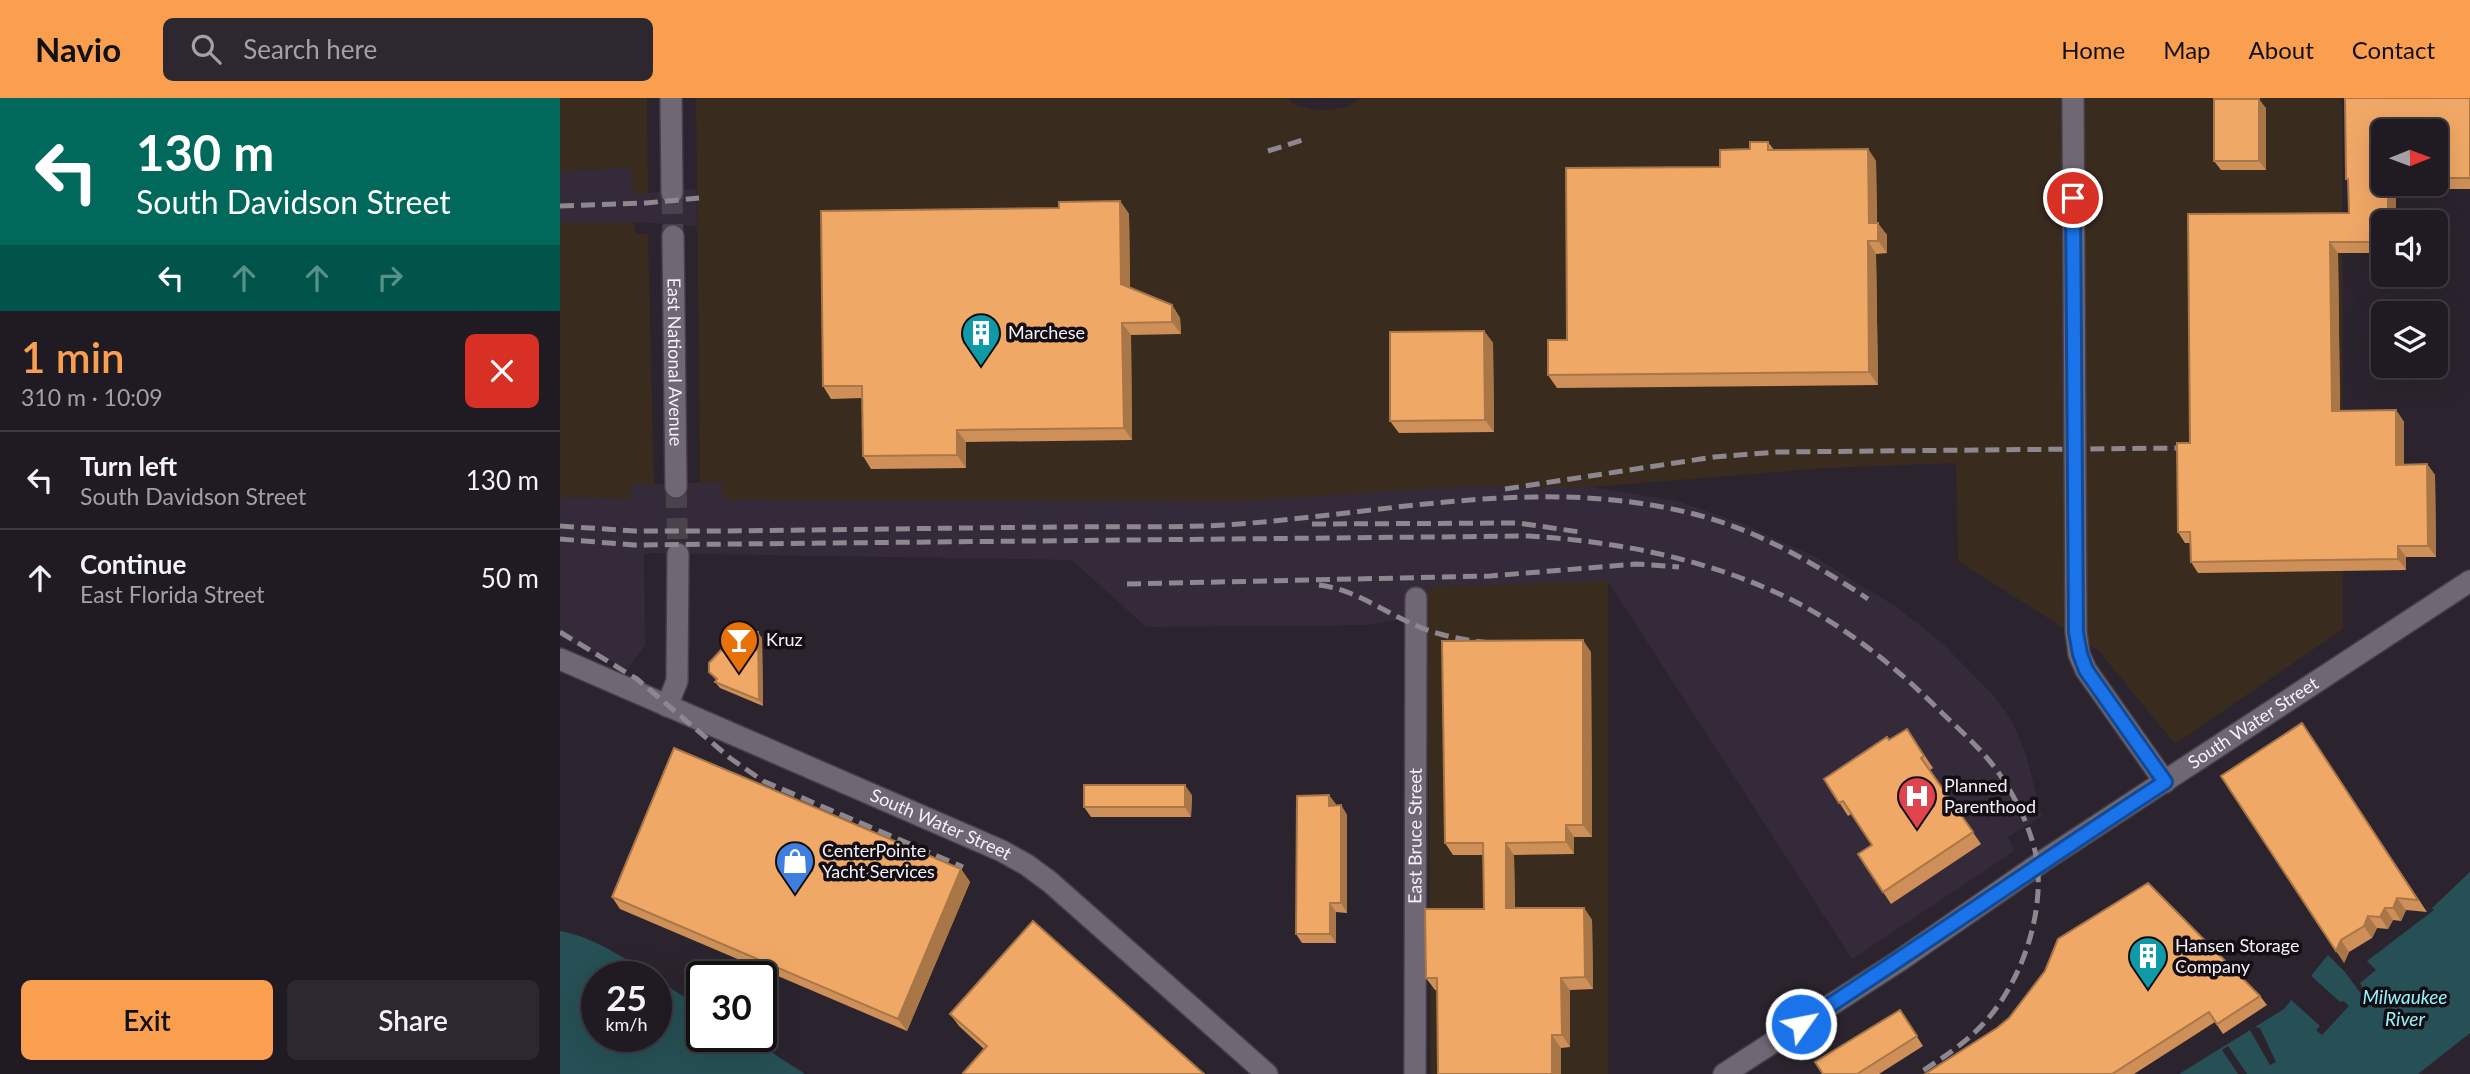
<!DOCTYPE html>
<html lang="en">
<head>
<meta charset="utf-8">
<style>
  body { margin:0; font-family:Lato,sans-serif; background:#2d282f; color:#f1f3f6; height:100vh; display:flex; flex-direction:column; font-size:26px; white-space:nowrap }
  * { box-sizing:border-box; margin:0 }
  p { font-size:23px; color:#a2a1a5 }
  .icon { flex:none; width:38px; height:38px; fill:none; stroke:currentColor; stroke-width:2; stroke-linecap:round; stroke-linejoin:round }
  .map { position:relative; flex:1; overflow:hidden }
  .drawer { display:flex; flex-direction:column; background:#201b22; width:560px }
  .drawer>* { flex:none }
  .banner { background:#00695c; color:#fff; overflow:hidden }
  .needle { width:46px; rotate:89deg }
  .fabs { position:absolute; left:1811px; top:21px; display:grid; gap:14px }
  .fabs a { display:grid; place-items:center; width:77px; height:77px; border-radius:10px; background:#201b22; box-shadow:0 7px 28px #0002,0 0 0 2px #3d3940; font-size:35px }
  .speed { position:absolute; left:21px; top:863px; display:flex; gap:14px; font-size:35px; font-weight:700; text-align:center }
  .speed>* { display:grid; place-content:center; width:91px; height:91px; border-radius:50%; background:#201b22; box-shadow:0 7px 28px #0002,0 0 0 2px #3d3940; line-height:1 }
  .speed small { font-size:18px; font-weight:400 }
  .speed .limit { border:4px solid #111; border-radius:10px; background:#fff; color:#111 }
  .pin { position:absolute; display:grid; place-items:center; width:60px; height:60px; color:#fff; margin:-30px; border:4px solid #fff; border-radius:50%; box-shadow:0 2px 7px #0007 }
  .me { position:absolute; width:77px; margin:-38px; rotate:57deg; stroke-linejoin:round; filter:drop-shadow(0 0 5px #0008) }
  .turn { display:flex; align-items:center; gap:24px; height:147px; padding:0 21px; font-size:32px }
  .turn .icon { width:91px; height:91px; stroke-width:2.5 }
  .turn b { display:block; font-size:49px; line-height:60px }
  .lanes { display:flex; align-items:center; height:66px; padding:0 21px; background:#0003; justify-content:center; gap:35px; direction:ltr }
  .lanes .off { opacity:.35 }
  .round { display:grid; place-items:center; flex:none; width:74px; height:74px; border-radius:10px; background:#2d282f }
  .summary { display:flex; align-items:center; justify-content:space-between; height:119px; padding:0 21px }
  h1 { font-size:42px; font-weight:600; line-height:52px; color:#fa9f4f }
  .action { display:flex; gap:14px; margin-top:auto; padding:14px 21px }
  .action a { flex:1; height:80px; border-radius:10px; background:#fa9f4f; color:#111; font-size:28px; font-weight:600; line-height:80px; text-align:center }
  .action a+a { background:#2d282f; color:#f1f3f6 }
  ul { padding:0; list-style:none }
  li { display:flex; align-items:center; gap:21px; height:98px; padding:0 21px; border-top:2px solid #3d3940 }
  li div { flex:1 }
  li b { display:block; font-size:26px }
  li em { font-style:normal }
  header { display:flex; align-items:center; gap:42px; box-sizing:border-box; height:98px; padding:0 35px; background:#fa9f4f; color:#111 }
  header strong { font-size:33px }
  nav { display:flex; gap:38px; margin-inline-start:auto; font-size:24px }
  .search { width:490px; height:63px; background:#2d282f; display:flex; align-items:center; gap:18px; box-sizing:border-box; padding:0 24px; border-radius:10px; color:#a2a1a5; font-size:26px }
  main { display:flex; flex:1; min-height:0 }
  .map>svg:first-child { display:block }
</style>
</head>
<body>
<header>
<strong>Navio</strong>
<div class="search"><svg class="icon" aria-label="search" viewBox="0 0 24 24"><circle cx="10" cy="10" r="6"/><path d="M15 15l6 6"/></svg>Search here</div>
<nav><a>Home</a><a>Map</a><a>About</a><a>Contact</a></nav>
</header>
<main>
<section class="drawer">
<div class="banner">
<div class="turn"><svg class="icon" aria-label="left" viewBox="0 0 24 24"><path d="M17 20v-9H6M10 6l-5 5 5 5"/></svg><div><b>130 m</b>South Davidson Street</div></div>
<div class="lanes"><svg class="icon" aria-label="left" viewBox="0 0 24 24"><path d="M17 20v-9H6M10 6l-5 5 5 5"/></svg><svg class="icon off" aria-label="ahead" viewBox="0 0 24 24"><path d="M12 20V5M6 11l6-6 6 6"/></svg><svg class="icon off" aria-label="ahead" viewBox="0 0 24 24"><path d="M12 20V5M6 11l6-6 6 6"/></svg><svg class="icon off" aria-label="right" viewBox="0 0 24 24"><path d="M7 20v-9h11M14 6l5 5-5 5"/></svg></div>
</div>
<div class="summary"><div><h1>1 min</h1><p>310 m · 10:09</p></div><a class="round" style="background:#d93025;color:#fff"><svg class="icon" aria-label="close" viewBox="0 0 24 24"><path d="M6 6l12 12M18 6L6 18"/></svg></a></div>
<ul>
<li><svg class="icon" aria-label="left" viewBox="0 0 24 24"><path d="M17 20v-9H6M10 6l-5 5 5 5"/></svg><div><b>Turn left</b><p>South Davidson Street</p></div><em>130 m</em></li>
<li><svg class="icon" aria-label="ahead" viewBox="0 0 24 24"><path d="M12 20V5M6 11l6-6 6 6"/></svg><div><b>Continue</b><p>East Florida Street</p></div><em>50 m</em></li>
</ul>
<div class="action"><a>Exit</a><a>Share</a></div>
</section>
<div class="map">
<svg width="1910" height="976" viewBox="0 0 1910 976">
  <rect width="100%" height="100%" fill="#2b242e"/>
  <path fill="#352a39" d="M71,69L73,96L136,91L137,128L74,124L0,127V74Z
    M162,384L164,402L897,389H1032L1117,403L1181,425L1253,458L1335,508L1382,545L1434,598L1451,621L1466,657L1482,718L1448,739L1454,753L1292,861L1049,485L808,527L586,529L512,462L84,455L85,547L68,571L0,539V399L70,401V387Z"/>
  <path fill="#3a2b1f" d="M0,0H87L88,96H72L71,69L0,74Z
    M136,0H728L733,6L750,11L767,12L789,8L800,0H1782L1783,531L1615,646L1538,552L1398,463L1396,365L1267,370L1032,389H897L683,403L163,402L162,384L140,385Z
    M74,124L75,136H88L94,387H71V401L0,399V125Z
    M1048,483V976H871L867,489Z"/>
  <path fill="#265055" d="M1910,774V976H1619L1724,911L1768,857L1785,874L1867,811L1872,810Z
    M0,833C34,839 64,860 93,878H37V938H96V881L142,910V938H186L245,976H0Z"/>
  <path fill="#2b242e" d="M1872,810L1874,812L1807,863L1816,872L1800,885L1807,897L1804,900L1785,874L1867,811Z
    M1749,876L1780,904L1783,903L1789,908L1762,937L1756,932L1760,928L1729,900Z
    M1695,929L1700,930L1716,964L1710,967L1690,932Z
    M1910,935V976H1858Z
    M1668,948L1687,976H1678L1662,952Z"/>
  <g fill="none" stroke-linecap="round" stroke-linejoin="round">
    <path stroke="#49434c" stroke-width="21" stroke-dasharray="21 10" stroke-linecap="butt" d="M112,95L113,138
      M116,389L118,456"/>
    <defs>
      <g id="minor">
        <path d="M111,0L112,95"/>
        <path d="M1513,0L1516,534L1519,556L1526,572L1605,684"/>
        <path id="s1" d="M113,138L116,389"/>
        <path id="s2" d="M0,561L442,753L467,767L490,784L707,976"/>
        <path d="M107,608L117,583L118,456"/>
        <path id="s3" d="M855,976L856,500"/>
        <path id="s4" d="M1164,976L1339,863L1486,761L1910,483"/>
      </g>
    </defs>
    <use href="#minor" stroke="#463f48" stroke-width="24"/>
    <use href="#minor" stroke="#706774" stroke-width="21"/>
    <path stroke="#8d878f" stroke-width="5" stroke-dasharray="14 7" stroke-linecap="butt" d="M708,53L746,41
      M0,108L86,105L139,100
      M945,391L1154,359L1217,354L1624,350
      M752,426L958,425L1020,434
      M0,428L75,433H156C270,432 385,430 499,429C554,428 609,430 664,427C824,417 986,374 1145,419C1204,436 1257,467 1308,501
      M0,441L74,447L969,438C1052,443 1138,459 1215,494C1275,521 1327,561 1374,607C1397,630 1425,653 1442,680C1458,704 1470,730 1476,757C1486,813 1462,883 1425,924C1406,945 1381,961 1358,976
      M567,486L930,478L1076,466L1119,469
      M759,487C794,491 824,514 855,527C879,538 905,542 930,545
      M0,534L77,581L170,660L203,683L403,769"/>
  </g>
  <path fill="#ce9058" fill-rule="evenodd" d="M1910,0V91H1836V124H1824V155H1778L1780,313L1836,312L1844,324V367L1867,366L1875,377L1876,459H1846V472L1638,475L1631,464L1630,445H1625L1618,434L1630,345L1789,115V85L1786,81ZM1876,33V86H1824Z
    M1706,10V72H1661L1654,63Z
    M1208,44L1214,52L1308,51L1316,63L1317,125L1327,137V155L1316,156L1318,287L997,290L988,277L1007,242L1190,51Z
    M560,103L569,116L570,190L612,207L620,220L621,236L571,237L572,342L406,344V370L311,371L303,358L302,300L271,301L263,288L499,110Z
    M924,233L933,245L934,334L839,335L830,323Z
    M202,540L203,608L160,590L155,584L156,582L149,574Z
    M1031,554L1032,739H1014V756L954,757L955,810H1024L1032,822L1033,891L1010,892V949L1001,950L877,892H875L866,880L924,811L923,757H893L885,745Z
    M1347,631L1373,670L1370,672L1421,746L1331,806L1298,756L1312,747L1291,716L1288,718L1264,681L1329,642Z
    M1750,637L1867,814L1846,812L1841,823L1833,822L1828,831L1817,830L1812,840L1789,854L1784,865Z
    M632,697L631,719H531L524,709Z
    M776,706V708L781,707L787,717V815L776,814V845H742L736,836Z
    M401,771L410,784L347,933L60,811L52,799Z
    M1700,898L1707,907L1663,936L1655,924L1574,976H1365Z
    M1340,912L1363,948L1319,976H1263Z
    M390,916L644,976L424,951L399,928Z"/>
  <path fill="#a87647" d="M1699,1L1706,10V72L1699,63Z
    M1308,51L1316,63L1317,137L1309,125Z
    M1828,86H1832L1836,91V124H1828Z
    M560,103L569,116L570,198L561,186Z
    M1318,125L1327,137V155L1318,143Z
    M1308,143L1316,156L1318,287L1309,274Z
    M1770,144L1778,155L1780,324L1772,313Z
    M612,207L620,220L621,236L612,224Z
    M562,225L571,237L572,342L564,330Z
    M924,233L933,245L934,334L925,322Z
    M1836,312L1844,324V378L1836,367Z
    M397,332L406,344V370L397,357Z
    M1867,366L1875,377L1876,459L1868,448Z
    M1838,448L1846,459V472L1838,461Z
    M198,534L202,540L203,608L199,602Z
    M1023,542L1031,554L1032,739L1023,727Z
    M625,687L632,697L631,719L625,709Z
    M769,697L776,706V717L769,708Z
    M781,707L787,717V815L781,805Z
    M1006,727L1014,739V756L1006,744Z
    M946,745L954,757L955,822L946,810Z
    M401,771L410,784L347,933L338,921Z
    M1837,800L1846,812L1841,823L1833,810Z
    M770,805L776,814V845L770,836Z
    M1024,810L1032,822L1033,891L1025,879Z
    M1825,810L1833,822L1828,831L1820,819Z
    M1808,818L1817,830L1812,840L1804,828Z
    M1781,842L1789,854L1784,865L1776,853Z
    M1001,880L1010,892V949L1002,937Z
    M992,937L1001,950V976H992Z"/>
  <path fill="#f0a866" stroke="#a87647" stroke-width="2" d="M1785,0H1910V80H1876V33H1824V86H1828V124H1824V144H1770L1772,313L1836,312V367L1867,366L1868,448H1838V461L1631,464L1630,434H1618L1617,345H1630L1628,116L1789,115L1788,81H1786Z
    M1654,1H1699V63H1654Z
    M1190,44H1208V52L1308,51L1309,125H1318V143H1308L1309,274L988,277V242H1007L1006,70L1160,69V52L1190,51Z
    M560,103L561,186L612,207V224L562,225L564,330L397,332V357L303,358L302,288H263L261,113L499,110V104Z
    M924,233L925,322L830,323V234Z
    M198,534L199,602L155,584L157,581L149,574V565L163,550V535Z
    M1023,542V727H1006V744L946,745V810H1024L1025,879L1001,880L1002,937H992V976H878L877,880H866L865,811H924L923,745H885L882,543Z
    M1742,625L1858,802L1837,800L1833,810H1825L1820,819L1808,818L1804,828L1781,842L1776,853L1661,678Z
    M1347,631L1364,658L1361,660L1413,734L1323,794L1298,756L1312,747L1283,703L1279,705L1264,681L1327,639L1329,642Z
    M114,650L401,771L338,921L52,799Z
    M524,687H625V709H524Z
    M769,697V708L781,707V805H770V836H736L737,698Z
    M1588,785L1700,898L1657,926L1649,914L1552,976H1365L1437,930L1449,920L1485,873L1498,841Z
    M473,823L644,976H404L403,975L427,948L390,916Z
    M1340,912L1357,938L1297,976H1263L1255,964Z"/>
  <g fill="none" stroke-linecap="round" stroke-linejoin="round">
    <defs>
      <path id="route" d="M1241,926C1363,847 1483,763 1605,684L1526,572L1520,556L1516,534L1513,100"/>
    </defs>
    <use href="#route" stroke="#114b97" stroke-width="18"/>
    <use href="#route" stroke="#1a73e8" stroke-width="12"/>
  </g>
  <defs>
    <symbol id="building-pin" viewBox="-11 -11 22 30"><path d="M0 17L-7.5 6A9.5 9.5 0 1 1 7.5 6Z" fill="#0f9aa8" stroke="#120e13"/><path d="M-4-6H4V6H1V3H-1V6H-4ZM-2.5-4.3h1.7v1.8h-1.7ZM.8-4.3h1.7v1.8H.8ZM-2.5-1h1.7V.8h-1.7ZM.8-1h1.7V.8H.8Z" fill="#fff"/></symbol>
    <symbol id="bar-pin" viewBox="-11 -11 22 30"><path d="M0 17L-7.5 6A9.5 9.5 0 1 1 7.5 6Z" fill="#e8710a" stroke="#120e13"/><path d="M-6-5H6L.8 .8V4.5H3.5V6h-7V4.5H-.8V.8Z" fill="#fff"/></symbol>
    <symbol id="hospital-pin" viewBox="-11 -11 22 30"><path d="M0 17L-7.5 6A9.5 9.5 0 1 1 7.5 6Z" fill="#e0444e" stroke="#120e13"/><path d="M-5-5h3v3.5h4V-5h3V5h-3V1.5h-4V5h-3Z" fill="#fff"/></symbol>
    <symbol id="shop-pin" viewBox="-11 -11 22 30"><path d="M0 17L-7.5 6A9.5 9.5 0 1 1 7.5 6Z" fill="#3f7fe0" stroke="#120e13"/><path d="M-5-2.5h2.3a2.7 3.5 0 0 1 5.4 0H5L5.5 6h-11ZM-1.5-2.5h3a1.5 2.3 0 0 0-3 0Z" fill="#fff"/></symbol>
  </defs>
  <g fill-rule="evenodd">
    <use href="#building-pin" x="399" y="213" width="44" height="60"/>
    <use href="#bar-pin" x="157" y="520" width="44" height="60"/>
    <use href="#hospital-pin" x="1335" y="676" width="44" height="60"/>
    <use href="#shop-pin" x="213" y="741" width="44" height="60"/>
    <use href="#building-pin" x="1566" y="836" width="44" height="60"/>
  </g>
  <g text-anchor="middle" stroke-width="7" stroke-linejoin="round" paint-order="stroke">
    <g font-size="18" fill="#f6f1f8" stroke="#120e13" text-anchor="start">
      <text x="448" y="241">Marchese</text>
      <text x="206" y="548">Kruz</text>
      <text x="1384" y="694">Planned<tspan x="1384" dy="21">Parenthood</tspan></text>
      <text x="262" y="759">CenterPointe<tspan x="262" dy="21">Yacht Services</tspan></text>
      <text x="1615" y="854">Hansen Storage<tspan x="1615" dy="21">Company</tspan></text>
    </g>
    <g font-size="18" fill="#f6f1f8" stroke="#120e13">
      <text dy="6" stroke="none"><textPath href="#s1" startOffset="126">East National Avenue</textPath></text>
      <text dy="6" stroke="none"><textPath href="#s4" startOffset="635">South Water Street</textPath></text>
      <text dy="6" stroke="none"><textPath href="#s2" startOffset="415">South Water Street</textPath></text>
      <text dy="6" stroke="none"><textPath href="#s3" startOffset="238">East Bruce Street</textPath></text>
    </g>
    <g font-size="19" font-style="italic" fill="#96f2fe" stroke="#120e13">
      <text x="1845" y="906">Milwaukee<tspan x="1845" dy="22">River</tspan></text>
    </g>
  </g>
</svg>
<div class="fabs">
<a><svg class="needle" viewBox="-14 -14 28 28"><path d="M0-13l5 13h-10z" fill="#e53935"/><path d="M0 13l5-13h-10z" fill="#a2a1a5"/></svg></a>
<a><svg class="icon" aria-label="sound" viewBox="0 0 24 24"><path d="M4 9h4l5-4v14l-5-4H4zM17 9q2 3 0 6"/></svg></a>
<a><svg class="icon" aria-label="layers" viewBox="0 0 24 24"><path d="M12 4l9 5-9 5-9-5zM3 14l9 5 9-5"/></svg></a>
</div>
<div class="speed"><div>25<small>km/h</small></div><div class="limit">30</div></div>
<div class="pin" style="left:1513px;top:100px;background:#d93025"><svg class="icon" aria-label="arrive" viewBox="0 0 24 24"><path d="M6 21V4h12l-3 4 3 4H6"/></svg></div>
<svg class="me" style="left:1241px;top:926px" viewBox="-20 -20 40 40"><circle r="17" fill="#1a73e8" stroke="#fff" stroke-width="3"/><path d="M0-11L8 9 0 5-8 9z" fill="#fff"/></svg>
</div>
</main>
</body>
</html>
